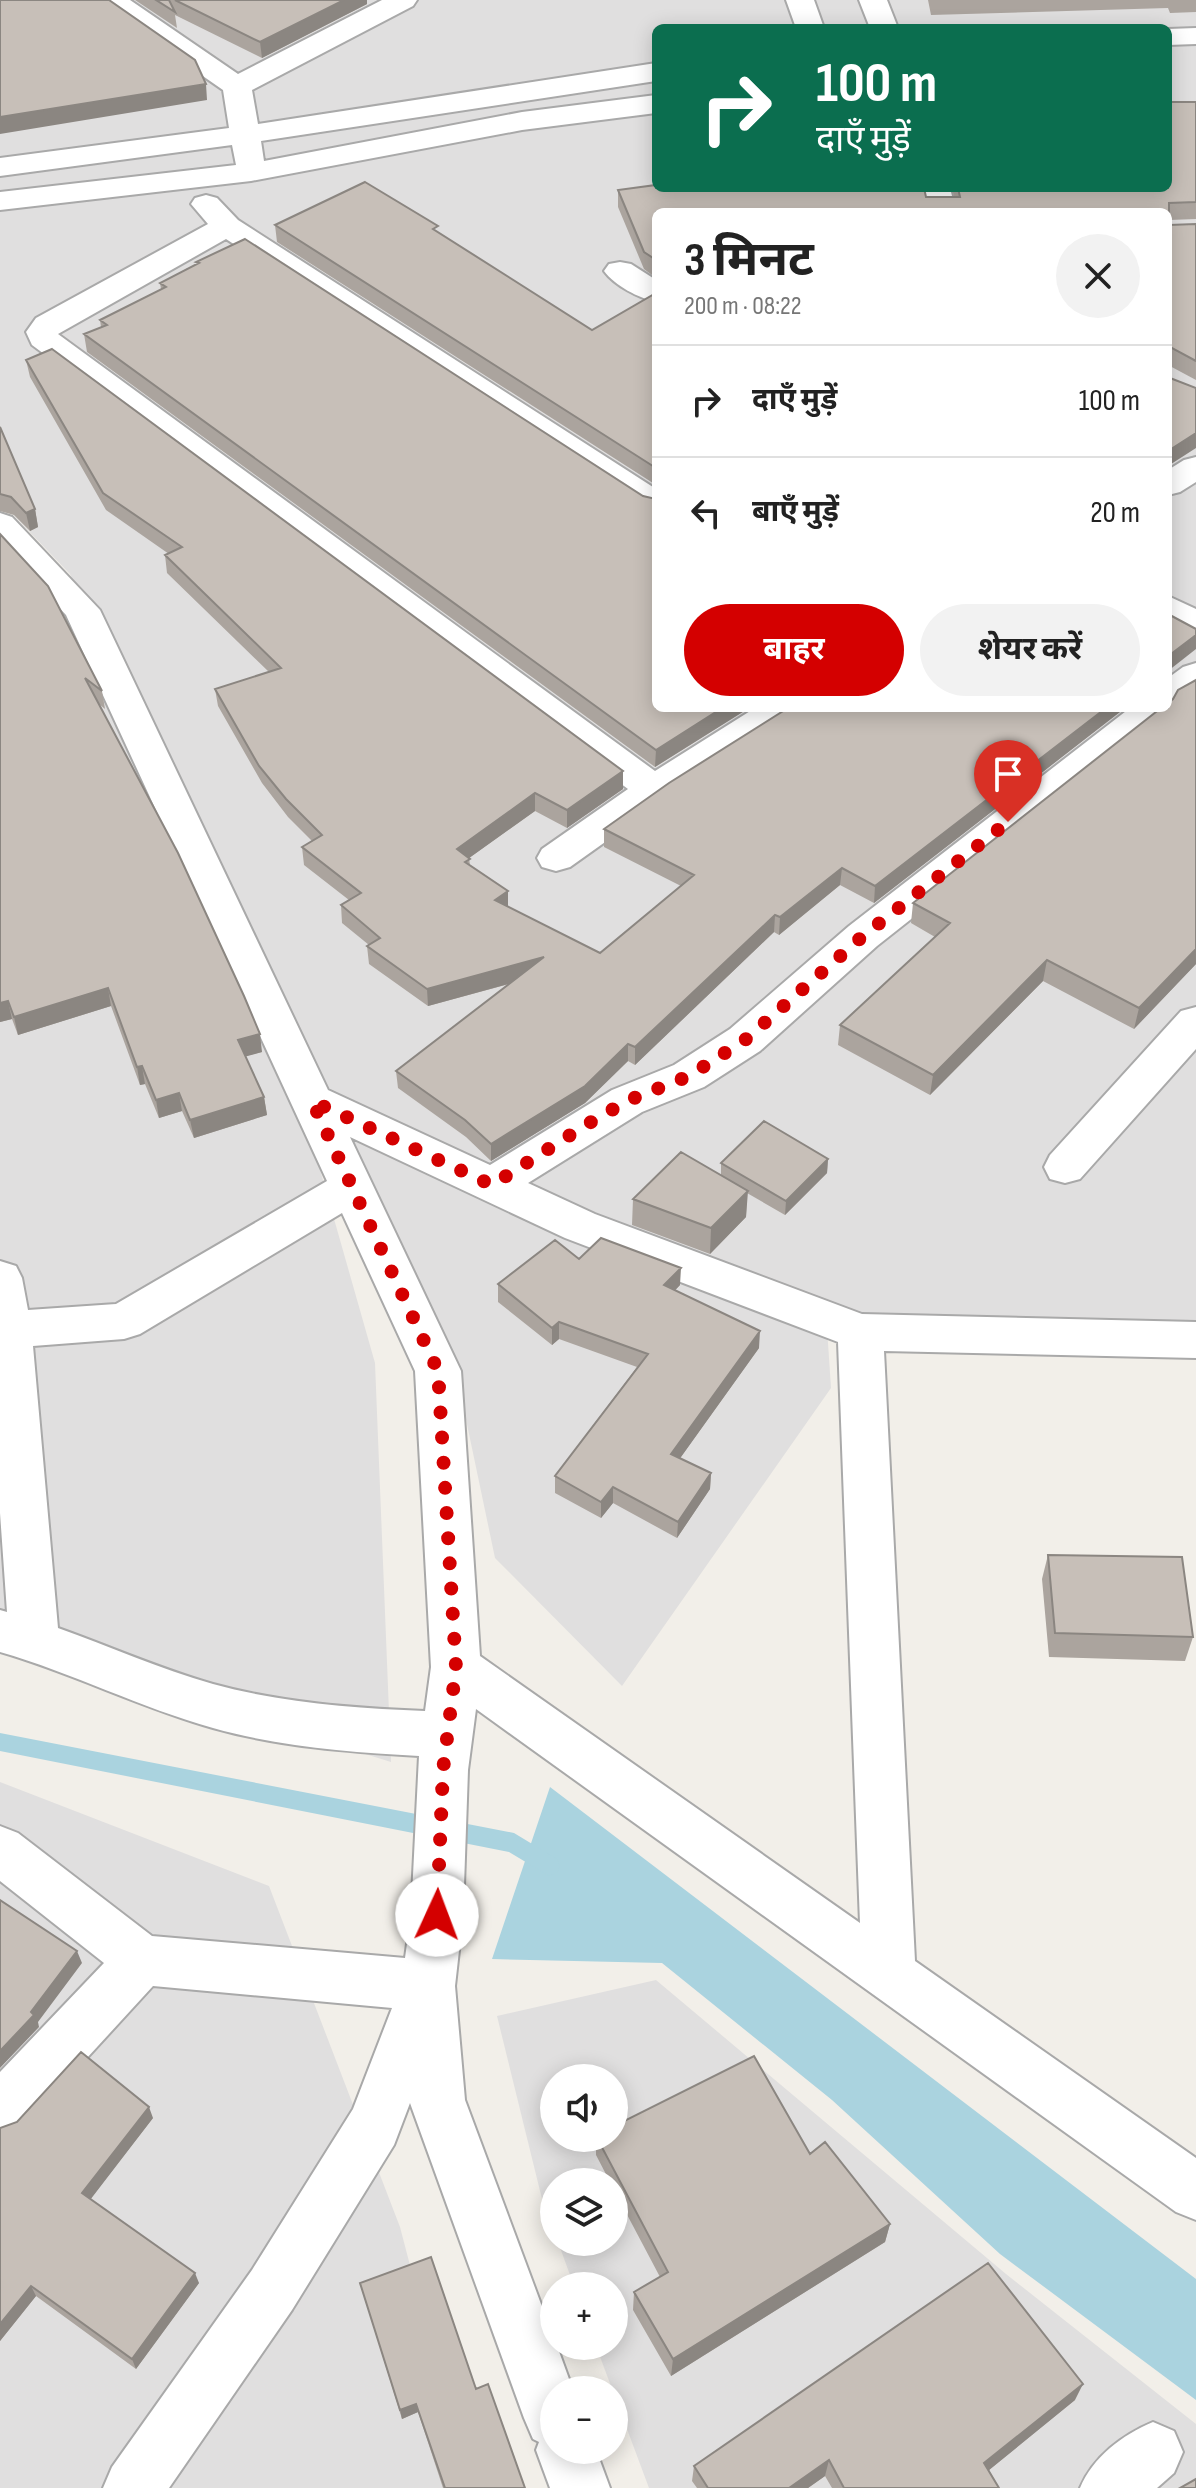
<!DOCTYPE html>
<html lang="hi">
<head>
<meta charset="utf-8">
<style>
  body { margin:0; font-family:"Sofia Sans Condensed","Noto Sans Devanagari",sans-serif; background:#f2f2f2; color:#222; height:100vh; display:flex; flex-direction:column; font-size:30px; white-space:nowrap }
  * { box-sizing:border-box; margin:0 }
  p { font-size:26px; color:#767676 }
  .icon { flex:none; width:44px; height:44px; fill:none; stroke:currentColor; stroke-width:2; stroke-linecap:round; stroke-linejoin:round }
  .map { position:relative; flex:1; overflow:hidden }
  .side { position:absolute; left:652px; top:208px; width:520px; height:504px; display:flex; flex-direction:column; background:#fff; border-radius:12px; box-shadow:0 4px 20px #0003 }
  .side>* { flex:none }
  .hud { position:absolute; left:652px; top:24px; width:520px; height:168px; border-radius:12px; box-shadow:0 4px 20px #0003; background:#0b6e4f; color:#fff; overflow:hidden }
  .fabs { position:absolute; left:540px; top:2064px; display:grid; gap:16px }
  .fabs a { display:grid; place-items:center; width:88px; height:88px; border-radius:50%; background:#fff; box-shadow:0 4px 20px #0003; font-size:40px }
  .pin { position:absolute; display:grid; place-items:center; width:68px; height:68px; color:#fff; margin:-82px -34px; border-radius:50% 50% 50% 0; rotate:-45deg; box-shadow:0 0 8px #0007 }
  .pin .icon { rotate:45deg }
  .me { position:absolute; width:88px; margin:-44px; rotate:2deg; stroke-linejoin:round; filter:drop-shadow(0 0 6px #0008) }
  .turn { display:flex; align-items:center; gap:28px; height:168px; padding:0 32px; font-size:36px }
  .turn .icon { width:104px; height:104px; stroke-width:2.5 }
  .turn b { display:block; font-size:56px; line-height:68px }
  .round { display:grid; place-items:center; flex:none; width:84px; height:84px; border-radius:42px; background:#f2f2f2 }
  .overview { display:flex; align-items:center; justify-content:space-between; height:136px; padding:0 32px }
  h1 { font-size:48px; font-weight:700; line-height:60px }
  .cta { display:flex; gap:16px; margin-top:auto; padding:16px 32px }
  .cta a { flex:1; height:92px; border-radius:48px; background:#d40000; color:#fff; font-size:32px; font-weight:700; line-height:92px; text-align:center }
  .cta a+a { background:#f2f2f2; color:#222 }
  ul { padding:0; list-style:none }
  li { display:flex; align-items:center; gap:24px; height:112px; padding:0 32px; border-top:2px solid #e0e0e0 }
  li div { flex:1 }
  li b { display:block; font-size:30px }
  li em { font-style:normal }
  .map>svg:first-child { display:block }
</style>
</head>
<body>
<div class="map">
<svg width="1196" height="2488" viewBox="0 0 1196 2488">
  <rect width="100%" height="100%" fill="#f2efe9"/>
  <path fill="#e0dfdf" fill-rule="evenodd" d="M0,0H1196V1357L826,1313L831,1388L622,1686L495,1558L455,1367L70,574L0,501ZM656,28H1168V188H656ZM656,212H1168V708H656Z
    M0,535L55,593L311,1138L375,1363L391,1762L0,1641Z
    M0,1782L269,1886L400,2227L460,2457L455,2488H0Z
    M656,1980L1006,2274L1196,2424V2488H649L596,2346H614V2286H574L558,2242H614V2182H554V2230L542,2199L497,2016ZM554,2078H614V2138H554Z"/>
  <path fill="#aad3df" d="M550,1787L1196,2279V2400L1000,2254L832,2100L662,1963L492,1959Z"/>
  <g fill="none" stroke-linecap="round" stroke-linejoin="round">
    <path fill="#aad3df" fill-rule="evenodd" d="M0,1733L514,1833L557,1859L560,1866L557,1873L549,1876L509,1852L0,1751Z"/>
    <defs>
      <path id="minor" d="M98,0H130L238,74L382,0H417L413,6L252,90L258,124L656,63V81L261,141L264,161L522,112L656,95V113L522,130L251,181L0,210V192L236,165L232,145L0,176V158L229,128L223,90L102,6Z
        M786,0H814L824,28H796Z
        M859,0H887L898,28H870Z
        M1196,28V44L1168,45V29Z
        M920,188H950L956,212H926Z
        M206,195L217,198L238,220L656,489V514L644,511L226,239L58,334L655,771L755,708H800L795,717L667,798L570,867L556,871L542,867L537,858L542,849L628,789L32,345L26,332L36,318L208,224L191,204L195,198Z
        M620,262L631,264L656,280V302C639,298 615,286 604,271L609,264Z
        M1196,457V482L1180,492L1168,495V470L1184,460Z
        M0,513L12,517L100,610L328,1090L490,1165L612,1090L674,1065L730,1029L849,926L1130,708H1168V678L1183,667L1196,663V694L1181,705L1172,708L1167,717L877,946L760,1051L704,1087L642,1112L528,1183L595,1214L862,1314L1196,1322V1358L884,1351L915,1961L1196,2158V2220L1176,2212L476,1709L468,1770L463,1915L455,1986L465,2100L554,2339V2346H557L573,2390H554V2450H596L610,2488H550L536,2450L539,2442L533,2439L524,2418L410,2103L394,2145L292,2310L169,2488H103L112,2467L252,2270L353,2109L392,2008L153,1986L20,2131L0,2139V2072L104,1963L0,1881V1826L18,1833L152,1936L405,1958L411,1915L419,1756C350,1752 280,1747 213,1728C141,1708 73,1673 0,1652V1610L7,1612L0,1513V1261L16,1266L22,1278L28,1310L116,1304L327,1181L66,615L0,544ZM350,1137L565,1238L838,1342L860,1923L480,1656L461,1371ZM342,1213L415,1371L431,1667L425,1711C354,1708 282,1703 213,1684C160,1669 109,1646 58,1628L33,1346L124,1339L140,1334Z
        M1168,596L1196,609V636L1183,633L1168,623Z
        M1196,1007V1049L1080,1179L1065,1183L1050,1179L1044,1167L1050,1155L1181,1011Z
        M1153,2422L1174,2431L1183,2452L1174,2473L1157,2488H1080C1093,2457 1122,2435 1153,2422Z"/>
    </defs>
    <use href="#minor" stroke="#a9a9a9" stroke-width="4"/>
    <use href="#minor" fill="#fff" fill-rule="evenodd"/>
  </g>
  <path fill="#aba49e" d="M135,0H367V4L262,58L175,15L177,28Z
    M928,0H1196V12L1170,13L1168,8L931,15Z
    M1196,102V219L1169,220V225L1196,224V380L1168,365V212H656V278L644,269L618,207V190L926,197H954L952,188H1168Z
    M275,225L438,233L592,330L656,293V485L277,242Z
    M245,239L749,708L655,767L87,352L84,334L101,327L100,320L161,289L160,283L197,265L196,262Z
    M26,360L623,771V789L567,828L535,811L469,858L470,865L508,891V907L600,953L681,886L604,847V829L788,708H1125L874,903L840,885L779,935L774,932L635,1065L628,1061L585,1103L491,1161L466,1137L398,1088L396,1071L509,984L428,1006L369,964L367,946L369,945L342,923L341,905L349,900L304,865L302,847L312,841L288,817L262,783L218,706L215,689L269,672L167,573L165,555L169,554L106,510L30,377Z
    M0,427L35,509L38,527L30,531L14,515L0,511Z
    M0,534L102,691L105,709L99,704L262,1052L245,1056L264,1097L267,1115L194,1138L182,1111L159,1118L145,1084L140,1085L111,1006L18,1035L12,1019L0,1022Z
    M913,903L1196,964L1134,1029L1043,981L930,1095L838,1045L840,1025L935,937L911,923Z
    M828,1159L827,1173L785,1215L747,1193L746,1217L710,1254L632,1225L633,1199L721,1175V1163Z
    M579,1259L680,1285L675,1290L759,1348L680,1458L711,1473L710,1489L677,1538L613,1503L601,1518L555,1493V1476L637,1367L559,1339L552,1345L498,1302V1284Z
    M1048,1555L1193,1637L1185,1661L1049,1657L1042,1579Z
    M153,2118L90,2199L199,2283L136,2369L36,2296L0,2341V2128Z
    M596,2138H614L810,2154L890,2224L885,2242L671,2376L633,2310L634,2292L660,2277L614,2190V2182H610L596,2155Z
    M360,2283L476,2389L525,2488H443L418,2412L402,2419Z
    M1075,2400L989,2470L999,2488H832L825,2476L808,2488H697L692,2481L694,2466Z"/>
  <path fill="#8b8681" d="M344,0H367V4L262,58L260,42Z
    M206,84L207,100L0,134V117Z
    M1196,433V448L1168,466V451Z
    M35,509L38,527L30,531L26,513Z
    M1196,635V649L1168,671L1171,654Z
    M722,708H749L655,767L656,750Z
    M1106,708H1125L874,903L875,886Z
    M623,771V789L567,828V810Z
    M535,793V811L458,866L457,849Z
    M842,868L840,885L779,935L780,917Z
    M508,891V908L495,900Z
    M775,915L774,932L635,1065V1047Z
    M1196,949V964L1134,1029L1139,1008Z
    M544,957V974L428,1006L427,989Z
    M1047,960L1043,981L930,1095L933,1075Z
    M108,988L111,1006L18,1035L14,1017Z
    M8,1001L12,1019L0,1022V1003Z
    M260,1034L262,1052L240,1058L238,1040Z
    M628,1044V1061L585,1103L491,1161V1144Z
    M142,1066L145,1084L140,1085L137,1067Z
    M179,1093L182,1111L159,1118L156,1100Z
    M264,1097L267,1115L194,1138L190,1120Z
    M828,1159L827,1173L785,1215L786,1201Z
    M748,1191L746,1217L710,1254L711,1228Z
    M681,1268L680,1285L664,1302V1285Z
    M559,1322V1339L552,1345V1328Z
    M760,1331L759,1348L671,1471V1454Z
    M711,1473L710,1489L677,1538L678,1522Z
    M613,1487V1503L601,1518V1502Z
    M77,1951L82,1963L38,2022L39,2027L0,2068V2051L31,2012Z
    M149,2107L153,2118L87,2204L82,2193Z
    M890,2224L885,2242L671,2376L673,2359Z
    M195,2273L199,2283L136,2369L132,2359Z
    M31,2286L36,2296L0,2341V2324Z
    M1083,2384L1075,2400L978,2479L984,2463Z
    M416,2404L418,2412L402,2419L400,2410Z
    M829,2460L825,2476L808,2488H789Z"/>
  <path fill="#c7bfb8" stroke="#8b8681" stroke-width="2" d="M0,0H109L195,60L206,84L0,117Z
    M156,0H169L175,12Z
    M175,0H344L260,42Z
    M1168,102H1196V202L1169,203V225L1196,224V361L1168,346V212H656V260L644,252L618,190L656,185V188H924L926,197H960L958,188H1168Z
    M365,182L438,226L433,229L592,330L656,293V468L275,225Z
    M245,239L643,496L656,499V708H722L656,750L84,334L107,325L100,320L166,287L160,283L199,263L196,262Z
    M52,349L623,771L567,810L535,793L457,849L470,859L465,862L508,891L495,900L600,953L694,875L604,829L669,783L788,708H1106L875,886L842,868L780,917L775,915L635,1047L628,1044L585,1086L491,1144L465,1120L396,1071L544,957L427,989L367,946L380,938L341,905L361,893L302,847L322,835L286,799L259,766L215,689L281,668L165,555L182,547L103,493L26,360Z
    M1170,378L1196,388V433L1168,451V379Z
    M0,427L35,509L26,513L11,497L0,494Z
    M0,534L48,586L102,691L85,678L178,853L244,996L260,1034L238,1040L264,1097L190,1120L179,1093L156,1100L142,1066L137,1067L108,988L14,1017L8,1001L0,1003Z
    M1168,614L1196,629V635L1171,654L1168,688Z
    M1196,680V949L1139,1008L1047,960L933,1075L840,1025L950,923L913,903L1161,708H1168V703L1173,699L1178,690Z
    M764,1121L828,1159L786,1201L721,1163Z
    M681,1152L748,1191L711,1228L633,1199Z
    M601,1238L681,1268L664,1285L760,1331L671,1454L711,1473L678,1522L613,1487L601,1502L555,1476L648,1354L559,1322L552,1328L498,1284L555,1240L579,1259Z
    M1048,1555L1182,1557L1193,1637L1055,1633Z
    M0,1900L77,1951L31,2012L34,2015L0,2051Z
    M81,2052L149,2107L82,2193L195,2273L132,2359L31,2286L0,2324V2128L17,2122Z
    M754,2056L810,2154L825,2142L890,2224L673,2359L634,2292L668,2272L597,2138H614V2126Z
    M431,2257L476,2389L488,2384L525,2488H445L416,2404L400,2410L360,2283Z
    M988,2263L1083,2384L984,2463L999,2488H844L829,2460L789,2488H708L694,2466Z
    M1196,2479V2488H1180Z"/>
  <g fill="none" stroke-linecap="round" stroke-linejoin="round">
    <path stroke="#d40000" stroke-width="14" stroke-dasharray="0 25.2" d="M437,1915L443,1770L456,1667L438,1371L312,1101L492,1185L586,1125L627,1101L689,1076L745,1040L863,936L1008,822"/>
  </g>
</svg>
<div class="fabs">
<a><svg class="icon" aria-label="sound" viewBox="0 0 24 24"><path d="M4 9h4l5-4v14l-5-4H4zM17 9q2 3 0 6"/></svg></a>
<a><svg class="icon" aria-label="layers" viewBox="0 0 24 24"><path d="M12 4l9 5-9 5-9-5zM3 14l9 5 9-5"/></svg></a>
<a>+</a>
<a>−</a>
</div>
<div class="pin" style="left:1008px;top:822px;background:#d93025"><svg class="icon" aria-label="arrive" viewBox="0 0 24 24"><path d="M6 21V4h12l-3 4 3 4H6"/></svg></div>
<svg class="me" style="left:437px;top:1915px" viewBox="-20 -20 40 40"><circle r="19" fill="#fff"/><path d="M0-13L10 11 0 6-10 11z" fill="#d40000"/></svg>
<div class="hud">
<div class="turn"><svg class="icon" aria-label="right" viewBox="0 0 24 24"><path d="M7 20v-9h11M14 6l5 5-5 5"/></svg><div><b>100 m</b>दाएँ मुड़ें</div></div>
</div>
<section class="side">
<div class="overview"><div><h1>3 मिनट</h1><p>200 m · 08:22</p></div><a class="round"><svg class="icon" aria-label="close" viewBox="0 0 24 24"><path d="M6 6l12 12M18 6L6 18"/></svg></a></div>
<ul>
<li><svg class="icon" aria-label="right" viewBox="0 0 24 24"><path d="M7 20v-9h11M14 6l5 5-5 5"/></svg><div><b>दाएँ मुड़ें</b></div><em>100 m</em></li>
<li><svg class="icon" aria-label="left" viewBox="0 0 24 24"><path d="M17 20v-9H6M10 6l-5 5 5 5"/></svg><div><b>बाएँ मुड़ें</b></div><em>20 m</em></li>
</ul>
<div class="cta"><a>बाहर</a><a>शेयर करें</a></div>
</section>
</div>
</body>
</html>
